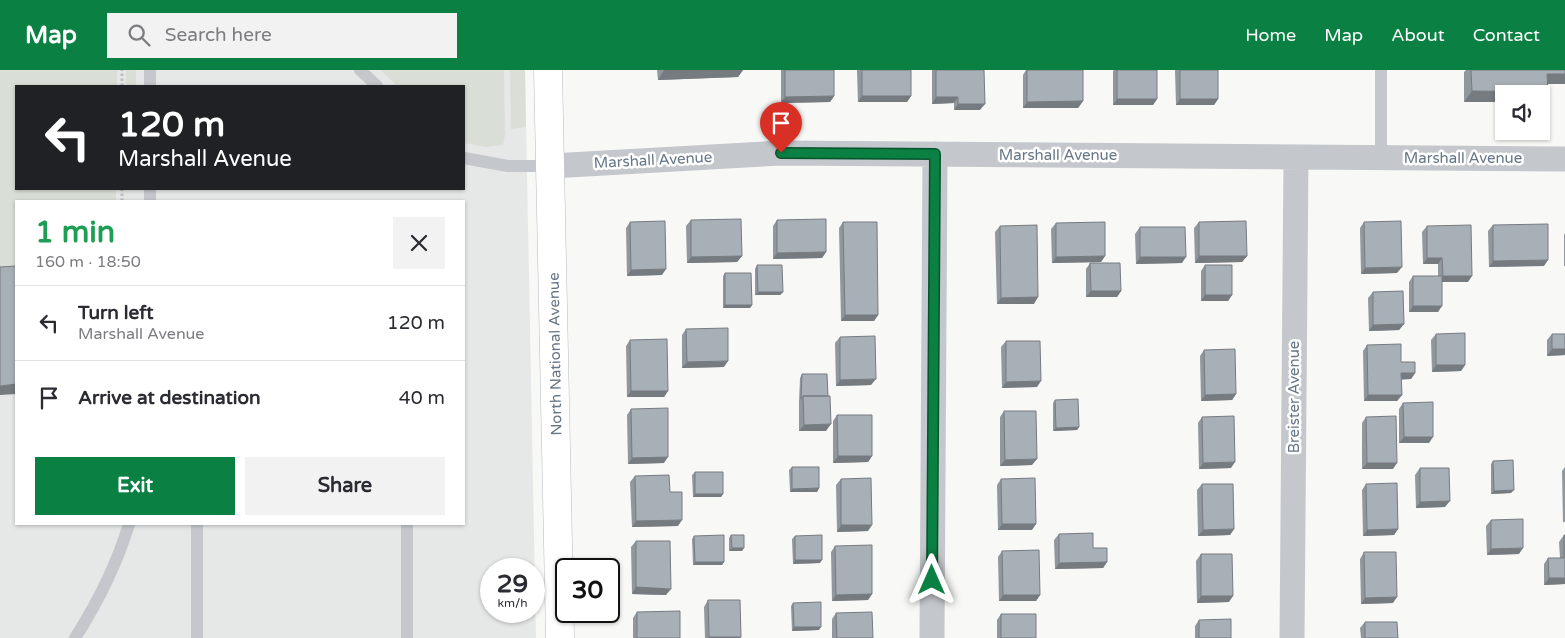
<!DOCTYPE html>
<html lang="en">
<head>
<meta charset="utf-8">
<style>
  body { margin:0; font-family:"Varela Round",sans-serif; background:#f2f2f3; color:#2b2b33; height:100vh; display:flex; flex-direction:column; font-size:19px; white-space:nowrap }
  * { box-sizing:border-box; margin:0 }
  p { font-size:16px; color:#7c7c81 }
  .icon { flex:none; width:28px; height:28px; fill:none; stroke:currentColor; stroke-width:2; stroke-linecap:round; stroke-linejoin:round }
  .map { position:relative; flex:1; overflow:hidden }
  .sheet { position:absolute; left:15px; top:130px; width:450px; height:325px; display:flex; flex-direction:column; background:#fff; border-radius:0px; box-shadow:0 1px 4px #0004 }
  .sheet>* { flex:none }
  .top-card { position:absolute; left:15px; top:15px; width:450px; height:105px; border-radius:0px; box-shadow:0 1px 4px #0004; background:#202124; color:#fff; overflow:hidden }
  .buttons { position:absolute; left:1495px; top:15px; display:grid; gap:10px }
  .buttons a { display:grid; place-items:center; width:55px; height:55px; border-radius:0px; background:#fff; box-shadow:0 1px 4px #0004; font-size:25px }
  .speed { position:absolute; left:480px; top:488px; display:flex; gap:10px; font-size:25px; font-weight:700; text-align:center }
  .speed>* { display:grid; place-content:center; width:65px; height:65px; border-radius:50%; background:#fff; box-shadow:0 1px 4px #0004; line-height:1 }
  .speed small { font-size:12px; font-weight:400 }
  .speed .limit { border:2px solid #111; border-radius:8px; background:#fff; color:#111 }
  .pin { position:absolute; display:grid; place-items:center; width:42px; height:42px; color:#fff; margin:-51px -21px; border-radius:50% 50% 50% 0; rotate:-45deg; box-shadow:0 0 5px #0007 }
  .pin .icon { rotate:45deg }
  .me { position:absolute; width:55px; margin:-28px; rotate:0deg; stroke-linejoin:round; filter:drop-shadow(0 0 4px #0008) }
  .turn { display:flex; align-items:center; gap:18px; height:105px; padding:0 20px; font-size:22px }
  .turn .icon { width:65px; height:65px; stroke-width:2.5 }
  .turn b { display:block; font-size:35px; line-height:42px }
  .round { display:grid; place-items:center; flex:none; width:52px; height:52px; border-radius:0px; background:#f2f2f3 }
  .head { display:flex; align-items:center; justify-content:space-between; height:85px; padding:0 20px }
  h1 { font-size:30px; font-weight:700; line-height:38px; color:#1e9e55 }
  .cta { display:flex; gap:10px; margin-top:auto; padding:10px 20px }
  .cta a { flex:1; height:58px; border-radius:0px; background:#0b8043; color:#fff; font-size:20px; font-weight:700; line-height:58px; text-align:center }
  .cta a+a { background:#f2f2f3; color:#2b2b33 }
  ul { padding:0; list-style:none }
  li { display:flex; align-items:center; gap:15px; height:75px; padding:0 20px; border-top:1px solid #e1e1e2 }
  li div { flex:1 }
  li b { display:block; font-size:19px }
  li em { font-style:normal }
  header { display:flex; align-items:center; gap:30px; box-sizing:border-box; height:70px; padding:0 25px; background:#0b8043; color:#fff }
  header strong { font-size:24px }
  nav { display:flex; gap:28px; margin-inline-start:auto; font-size:18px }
  .search { width:350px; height:45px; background:#f2f2f3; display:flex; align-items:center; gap:12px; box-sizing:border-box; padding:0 18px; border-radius:0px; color:#7c7c81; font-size:19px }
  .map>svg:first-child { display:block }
</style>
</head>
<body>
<header>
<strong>Map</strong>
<div class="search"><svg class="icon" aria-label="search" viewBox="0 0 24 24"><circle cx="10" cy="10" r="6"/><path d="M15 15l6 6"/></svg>Search here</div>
<nav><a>Home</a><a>Map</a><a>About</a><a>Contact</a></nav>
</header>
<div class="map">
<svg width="1565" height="568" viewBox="0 0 1565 568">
  <rect width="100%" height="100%" fill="#f8f8f6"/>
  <path fill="#e6e7e7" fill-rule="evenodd" d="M0,0H525L536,568H0ZM16,16H464V119H16ZM16,131H464V454H16ZM491,499H534V541H491Z"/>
  <path fill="#d9dfd7" d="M0,0H117V16H16V119H116V131H16V206L0,207Z
    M126,0H136V16H126Z
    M381,0H504L505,65L503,75L486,77L464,73V16H397Z
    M510,0H525L526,57L511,59Z"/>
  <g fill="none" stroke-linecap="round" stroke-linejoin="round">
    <defs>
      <path id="secondary" d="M548,0L560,568"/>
    </defs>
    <use href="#secondary" stroke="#b6bbc0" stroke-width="29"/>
    <path stroke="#bbbec1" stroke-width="3" stroke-dasharray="2.5 2.5" stroke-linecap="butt" d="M122,16V0
      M122,131V119"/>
    <path stroke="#c4c7cb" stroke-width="12" d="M360,0L377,16
      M1381,0V87
      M150,16V0
      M464,88L508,96H551
      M150,131V119
      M197,454V568
      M407,454V568
      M75,568C98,532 117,494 129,454"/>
    <path stroke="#c4c7cb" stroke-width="25" d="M551,96L781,83L1565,89
      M932,568L935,84
      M1292,568L1296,87"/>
    <use href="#secondary" stroke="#fff" stroke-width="28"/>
  </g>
  <path fill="#90979d" d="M657,0H743L738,7L658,10Z
    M781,0H834V26L830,32L781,33Z
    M857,0H911V26L907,32H858Z
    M932,0H984L980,40H954V33L932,34Z
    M1026,0H1083V31L1078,38H1023V5Z
    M1114,0H1157V29L1153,35H1113V1Z
    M1175,0H1218V29L1214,35H1176Z
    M1466,0H1565V14H1547L1464,32V2Z
    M691,150L742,186L737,192L687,193L686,156Z
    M777,150L826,182L822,188L773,189V156Z
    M630,152L662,205L627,206L626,158Z
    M843,152L878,245L874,251H841L839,158Z
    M1199,152L1247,186L1242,192L1195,193L1194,158Z
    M1364,152L1397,203L1361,204L1360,158Z
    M1056,153L1105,186L1101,192L1052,193L1051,159Z
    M1493,155L1544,196L1489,197L1488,161Z
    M1000,156L1034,234H997L995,162Z
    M1427,156L1468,212H1442L1438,242H1409V212L1413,206H1438V194H1423L1422,162Z
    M1140,157L1182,193L1136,194L1135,164Z
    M1565,163V196H1564V165Z
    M1090,193L1121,221L1117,227H1086V199Z
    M757,195L783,222L780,225H755V199Z
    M1205,195L1232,225L1228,231H1201V201Z
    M725,203L752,235L750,238H723V206Z
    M1373,222L1404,254L1399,260L1369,261L1368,228Z
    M686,259L724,297L682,298V265Z
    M1436,264L1465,295L1461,301L1432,302L1431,270Z
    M1552,264H1565V285L1547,286V270Z
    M840,267L871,315L836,316L835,273Z
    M630,270L668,321L664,327H627L626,276Z
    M1006,271L1037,317L1002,318L1001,277Z
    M1367,275L1401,292L1415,303L1411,309H1401L1402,325L1397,331H1364L1363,281Z
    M1204,280L1236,324L1232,330L1201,331L1200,286Z
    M802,304L828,326L826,361H799V332L800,308Z
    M1055,330L1079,357L1077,360L1053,361V333Z
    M1403,333L1429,373H1399V339Z
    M631,339L664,393L628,394L627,345Z
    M1004,341L1032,395L1000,396V347Z
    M837,345L872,386L868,392L833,393V351Z
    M1202,347L1231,398L1199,399L1198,353Z
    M1366,347L1393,399H1362V353Z
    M1493,391L1511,423L1491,424V394Z
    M792,397L819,418L817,422H790L789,400Z
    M1565,397V452H1563L1562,401Z
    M1420,398L1445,437L1416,438L1415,405Z
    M695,402L723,424L721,427H693L692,405Z
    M635,406L670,422L678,456L632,457L630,412Z
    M841,409L868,461L837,462L836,415Z
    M1001,409L1032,460H998L997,415Z
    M1202,414L1234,459L1230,465L1198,466L1197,420Z
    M1366,414L1398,459L1394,465L1363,466L1362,420Z
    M1491,450L1519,484L1487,485L1486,456Z
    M1059,464L1093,478L1107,492L1103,498L1055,499L1054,470Z
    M731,465L742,481H729V468Z
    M1564,465L1565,514L1544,515V494L1548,488H1560L1559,472Z
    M694,466L724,492L722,495H693L692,469Z
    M795,466L820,493L793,494L792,469Z
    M636,471L666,525L632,524L631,477Z
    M835,476L872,524L868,530L832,531L831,482Z
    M1002,481L1040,525L1036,531H999L998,487Z
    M1364,482L1393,533L1361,534L1360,489Z
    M1201,484L1229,532L1197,533L1196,491Z
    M708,530L741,567L740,568H705L704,537Z
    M793,533L819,560L792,561L791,536Z
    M637,542L680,568H633V548Z
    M836,543L873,568H832V549Z
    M1001,544L1036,568H997V550Z
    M1199,550L1231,568H1195V556Z
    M1365,552L1398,568H1361L1360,558Z"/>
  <path fill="#767b80" d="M664,0H743L738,7L658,10Z
    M1547,4H1565V14H1539Z
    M1472,21L1548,22L1541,31V24H1504V32H1464Z
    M834,26L830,32L781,33L785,27Z
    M862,26H911L907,32H858Z
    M936,27H958L954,33L932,34Z
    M1117,29H1157L1153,35H1113Z
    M1180,29H1218L1214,35H1176Z
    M1083,31L1078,38H1023L1027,32Z
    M958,34H985L980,40H954Z
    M826,182L822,188L773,189L777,183Z
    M742,186L737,192L687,193L691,187Z
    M1105,186L1101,192L1052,193L1056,187Z
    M1199,186H1247L1242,192L1195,193Z
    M1140,187H1186L1182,193L1136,194Z
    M1427,188H1442L1438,194H1423Z
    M1548,190L1544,196L1489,197L1493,191Z
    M1402,197L1397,203L1361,204L1365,198Z
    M666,199L662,205L627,206L631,200Z
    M1443,206H1472L1468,212H1438Z
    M1091,221H1121L1117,227H1086Z
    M758,222H783L780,225H755Z
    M1205,225H1232L1228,231H1201Z
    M1038,227L1034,234H997L1001,228Z
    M725,235H752L750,238H723Z
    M1413,236H1442L1438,242H1409Z
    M845,245H878L874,251H841Z
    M1404,254L1399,260L1369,261L1373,255Z
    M1552,279H1565V285L1547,286Z
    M728,291L724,297L682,298L687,292Z
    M1436,295H1465L1461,301L1432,302Z
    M1401,303H1415L1411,309L1397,310Z
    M876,309L871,315L836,316L840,310Z
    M1041,311L1037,317L1002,318L1006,312Z
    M16,314V324L0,325V316Z
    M631,321H668L664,327H627Z
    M1236,324L1232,330L1201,331L1205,325Z
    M1368,325H1402L1397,331H1364Z
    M831,354L826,361H799L804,355Z
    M1079,357L1077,360L1053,361L1056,358Z
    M1404,367H1433L1429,373H1399Z
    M838,386H872L868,392L833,393Z
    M668,387L664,393L628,394L632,388Z
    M1037,389L1032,395L1000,396L1005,390Z
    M1235,392L1231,398L1199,399L1203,393Z
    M1367,393H1397L1393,399H1362Z
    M819,418L817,422H790L792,419Z
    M1514,420L1511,423L1491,424L1494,421Z
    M695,424H723L721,427H693Z
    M1450,431L1445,437L1416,438L1420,432Z
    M682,450L678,456L632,457L636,451Z
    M1002,454H1036L1032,460H998Z
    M841,455H872L868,461L837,462Z
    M1234,459L1230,465L1198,466L1203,460Z
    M1398,459L1394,465L1363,466L1367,460Z
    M732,478H744L742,481H729Z
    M1523,478L1519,484L1487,485L1491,479Z
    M795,490H822L820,493L793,494Z
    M695,492H724L722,495H693Z
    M1107,492L1103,498L1055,499L1059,493Z
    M1549,508H1565V514L1544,515Z
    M636,517L671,519L666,525L632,524Z
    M872,524L868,530L832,531L836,525Z
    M1003,525H1040L1036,531H999Z
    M1201,526H1233L1229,532L1197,533Z
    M1397,527L1393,533L1361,534L1365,528Z
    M794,557H821L819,560L792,561Z
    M709,567H741L740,568H708Z"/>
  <path fill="#a8b0b7" stroke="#767b80" d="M785,0H834V26L785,27Z
    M862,0H911V26H862Z
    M936,0H984L985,34H958V27H936Z
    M1027,0H1083V31L1027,32Z
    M1117,0H1157V29H1117Z
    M1180,0H1218V29H1180Z
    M1471,0H1565V4H1547L1548,22L1472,21Z
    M741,149L742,186L691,187V150Z
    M826,149V182L777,183V150Z
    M665,151L666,199L631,200L630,152Z
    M1246,151L1247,186H1199V152Z
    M1401,151L1402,197L1365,198L1364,152Z
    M843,152H877L878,245H845Z
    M1105,152V186L1056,187V153Z
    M1548,154V190L1493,191V155Z
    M1037,155L1038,227L1001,228L1000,156Z
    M1471,155L1472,206H1443L1442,188H1427V156Z
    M1140,157H1185L1186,187H1140Z
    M1090,193H1120L1121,221H1091Z
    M757,195H782L783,222H758Z
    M1205,195H1232V225H1205Z
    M16,196V314L0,316V197Z
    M725,203H751L752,235H725Z
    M1413,206H1442V236H1413Z
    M1403,221L1404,254L1373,255V222Z
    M728,258V291L687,292L686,259Z
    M1465,263V295H1436V264Z
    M1552,264H1565V279H1552Z
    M875,266L876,309L840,310V267Z
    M667,269L668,321H631L630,270Z
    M1006,271H1040L1041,311L1006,312Z
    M1401,274V292H1415V303H1401L1402,325H1368L1367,275Z
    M1235,279L1236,324L1205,325L1204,280Z
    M802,304H827L828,326H803L801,329Z
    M803,326H830L831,354L804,355Z
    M1078,329L1079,357L1056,358L1055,330Z
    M1433,332V367H1404L1403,333Z
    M668,338V387L632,388L631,339Z
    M1004,341H1036L1037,389L1005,390Z
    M837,345H872V386H838Z
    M1234,346L1235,392L1203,393L1202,347Z
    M1396,346L1397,393H1367L1366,347Z
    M1513,390L1514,420L1494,421L1493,391Z
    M792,397H819V418L792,419Z
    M1420,398H1449L1450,431L1420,432Z
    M695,402H723V424H695Z
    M669,405L670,422H682V450L636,451L635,406Z
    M871,408L872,455H841V409Z
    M1035,408L1036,454H1002L1001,409Z
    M1397,413L1398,459L1367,460L1366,414Z
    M1202,414H1233L1234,459L1203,460Z
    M1523,449V478L1491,479V450Z
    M1093,463V478H1107V492L1059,493V464Z
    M724,465V492H695L694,466Z
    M731,465H744V478H732Z
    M822,465V490H795V466Z
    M1564,465H1565V508H1549L1548,488H1564Z
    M636,471H670L671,519L636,517Z
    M872,475V524L836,525L835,476Z
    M1039,480L1040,525H1003L1002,481Z
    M1364,482H1396L1397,527L1365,528Z
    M1201,484H1232L1233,526H1201Z
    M708,530H740L741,567H709Z
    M821,532V557H794L793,533Z
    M680,541V568H637V542Z
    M872,542L873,568H837L836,543Z
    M1001,544H1036V568H1001Z
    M1231,549V568H1199V550Z
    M1365,552H1397L1398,568H1365Z"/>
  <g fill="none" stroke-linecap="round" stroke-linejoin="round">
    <defs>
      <path id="route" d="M781,83L935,84L932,510"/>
    </defs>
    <use href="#route" stroke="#07532c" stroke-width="12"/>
    <use href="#route" stroke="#0b8043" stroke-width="9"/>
  </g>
  <g text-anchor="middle" stroke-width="5" stroke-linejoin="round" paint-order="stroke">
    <g font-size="15" fill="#677686" stroke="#fff">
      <text x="1058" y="90">Marshall Avenue</text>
      <text x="1463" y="93">Marshall Avenue</text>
      <text transform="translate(653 90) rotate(-3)" y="5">Marshall Avenue</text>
      <text transform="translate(555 284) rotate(-91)" y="5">North National Avenue</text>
      <text transform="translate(1294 327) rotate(-90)" y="5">Breister Avenue</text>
    </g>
  </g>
</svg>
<div class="buttons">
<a><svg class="icon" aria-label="sound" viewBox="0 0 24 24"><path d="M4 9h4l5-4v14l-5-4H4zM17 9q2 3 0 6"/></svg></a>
</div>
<div class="speed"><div>29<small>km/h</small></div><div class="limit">30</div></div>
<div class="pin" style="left:781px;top:83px;background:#d93025"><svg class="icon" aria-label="arrive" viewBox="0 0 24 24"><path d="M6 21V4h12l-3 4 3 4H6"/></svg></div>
<svg class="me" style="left:932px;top:510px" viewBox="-20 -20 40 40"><path d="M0-17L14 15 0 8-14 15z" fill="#0b8043" stroke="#fff" stroke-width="4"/></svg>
<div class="top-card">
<div class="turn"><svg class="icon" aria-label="left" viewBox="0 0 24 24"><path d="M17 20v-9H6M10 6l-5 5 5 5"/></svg><div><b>120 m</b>Marshall Avenue</div></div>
</div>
<section class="sheet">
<div class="head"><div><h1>1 min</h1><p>160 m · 18:50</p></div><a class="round"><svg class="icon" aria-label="close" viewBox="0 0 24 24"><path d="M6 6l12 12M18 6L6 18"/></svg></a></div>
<ul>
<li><svg class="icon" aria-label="left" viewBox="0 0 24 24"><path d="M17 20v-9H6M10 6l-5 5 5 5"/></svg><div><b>Turn left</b><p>Marshall Avenue</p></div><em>120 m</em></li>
<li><svg class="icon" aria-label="arrive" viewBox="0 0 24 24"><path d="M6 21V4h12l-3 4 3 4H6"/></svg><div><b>Arrive at destination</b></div><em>40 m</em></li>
</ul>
<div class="cta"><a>Exit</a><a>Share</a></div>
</section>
</div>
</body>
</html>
